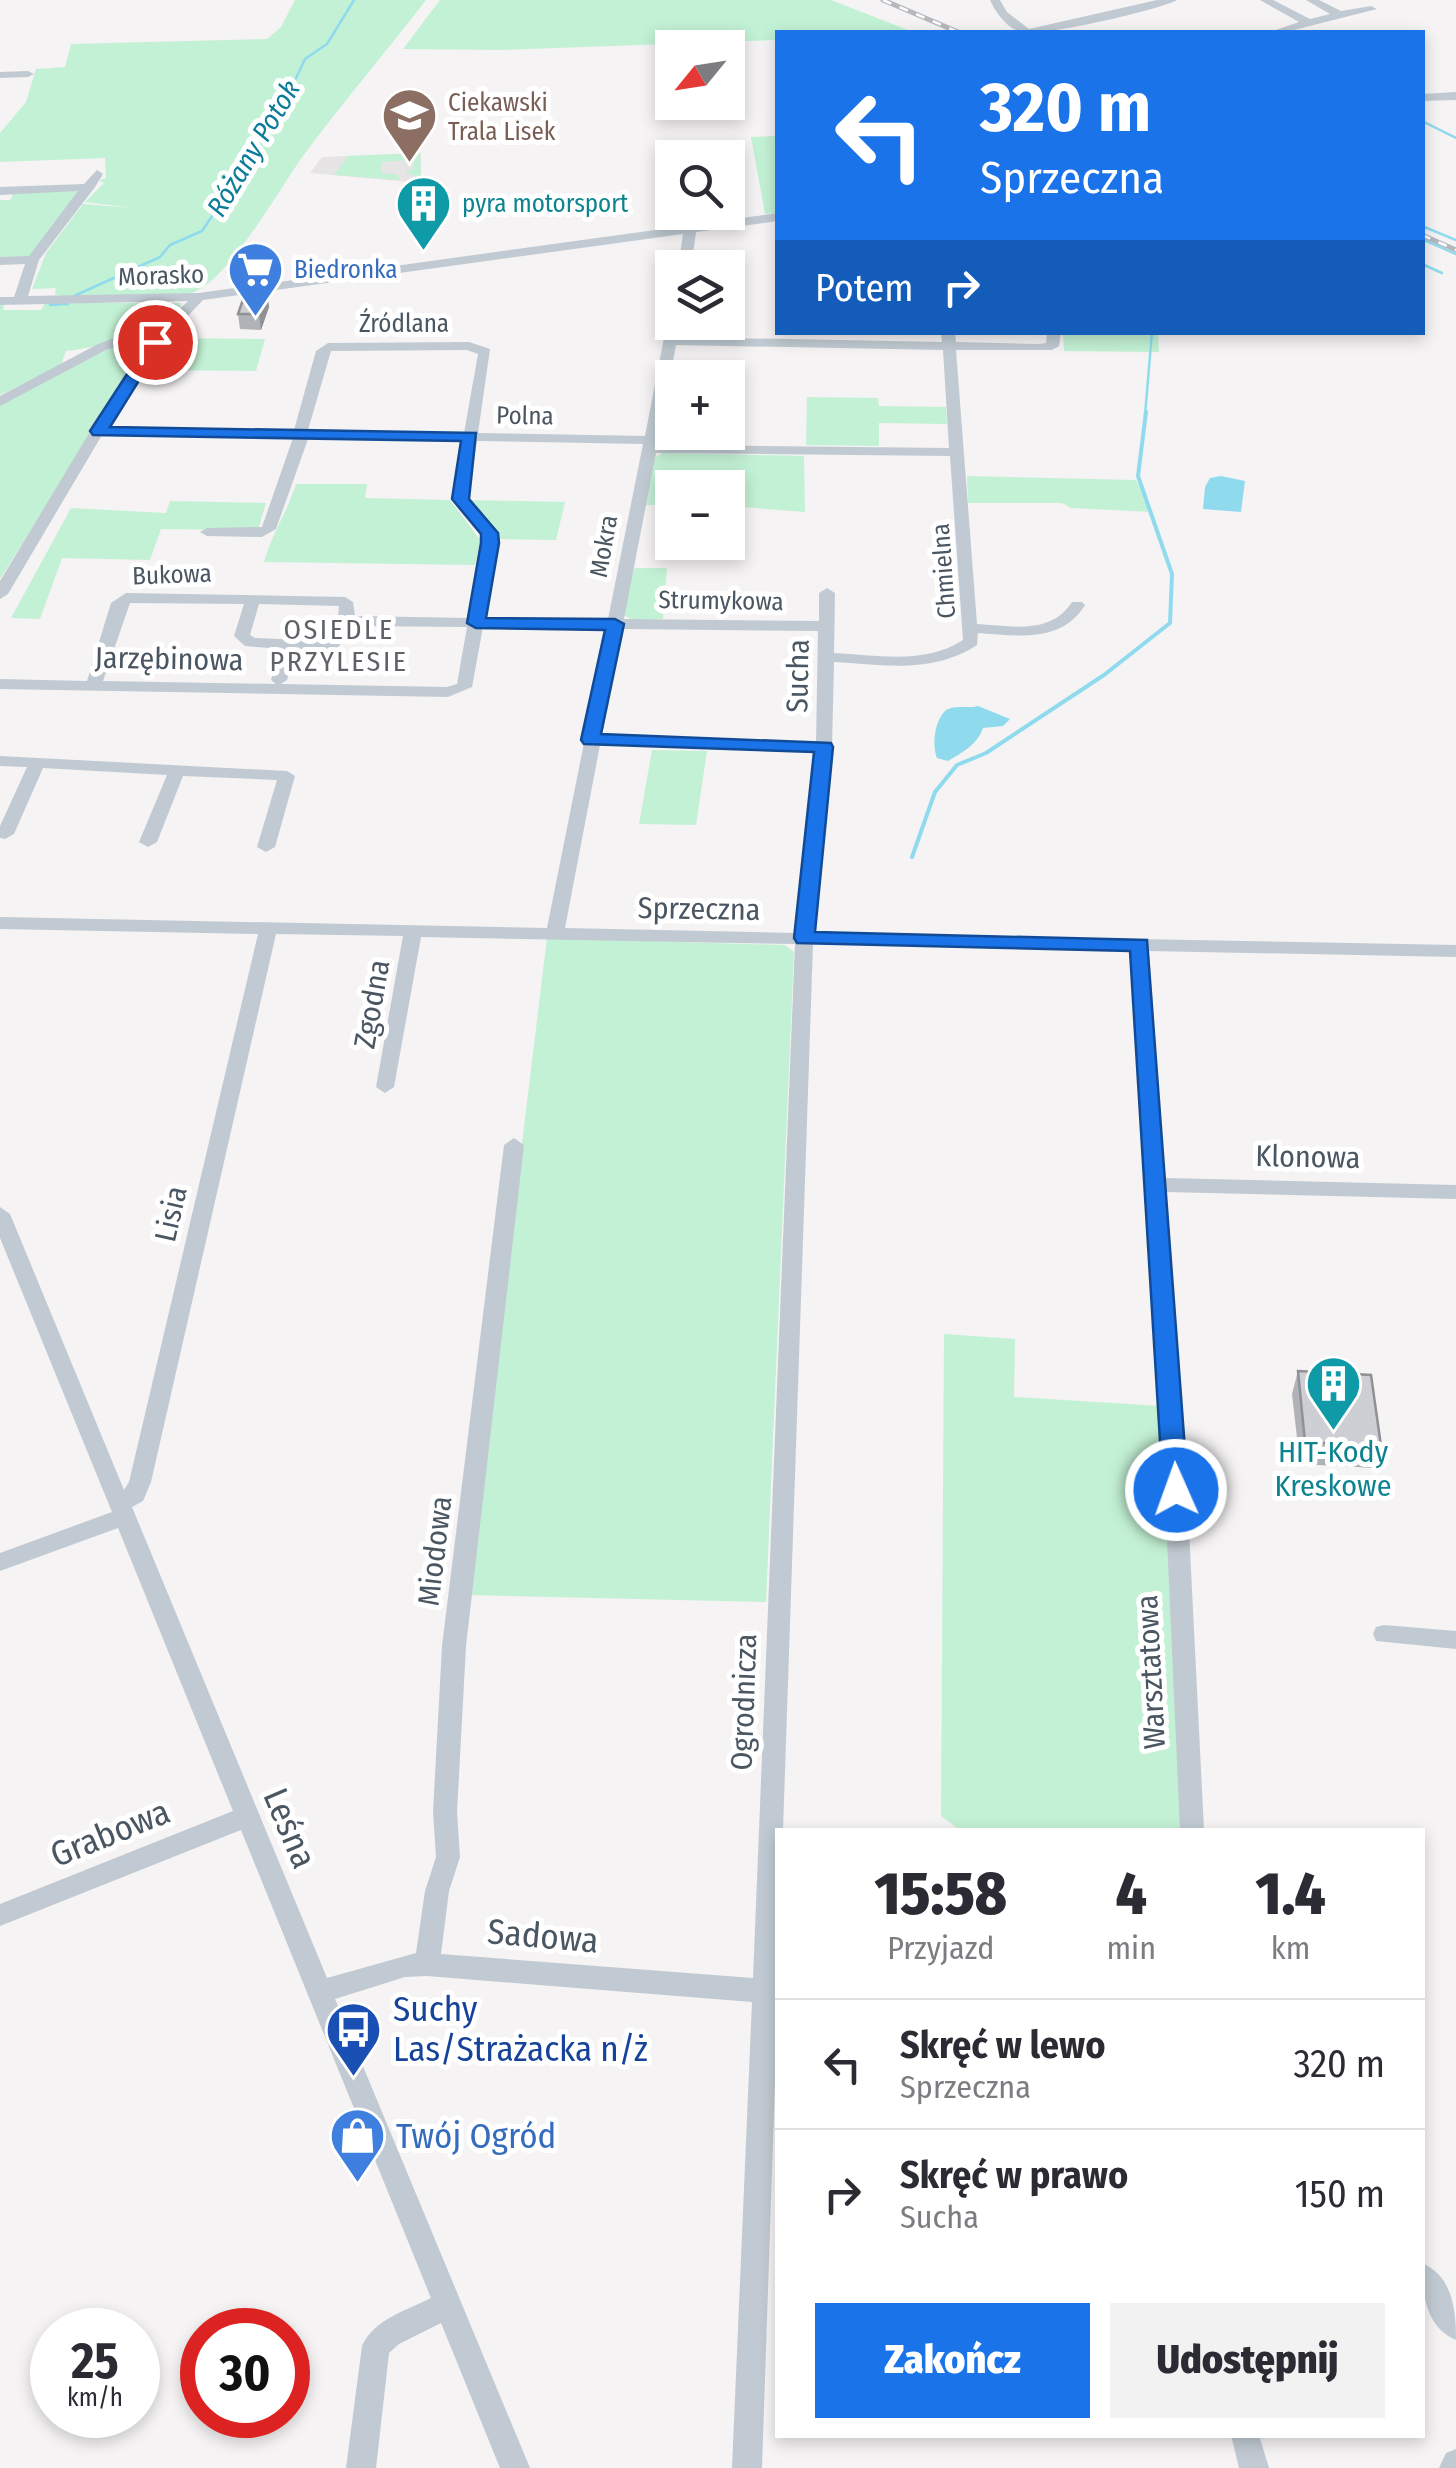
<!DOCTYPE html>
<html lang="pl">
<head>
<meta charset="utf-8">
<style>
  body { margin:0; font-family:"Fira Sans Condensed",sans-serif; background:#f2f2f3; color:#2b2b33; height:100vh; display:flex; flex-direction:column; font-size:38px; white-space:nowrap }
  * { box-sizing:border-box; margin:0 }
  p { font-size:32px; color:#7c7c81 }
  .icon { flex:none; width:55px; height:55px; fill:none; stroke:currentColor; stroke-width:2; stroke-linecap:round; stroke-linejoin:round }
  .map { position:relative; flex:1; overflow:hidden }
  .details { position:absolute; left:775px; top:1828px; width:650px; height:610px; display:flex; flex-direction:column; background:#fff; border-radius:0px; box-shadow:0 5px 15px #0003 }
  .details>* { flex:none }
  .guide { position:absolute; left:775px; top:30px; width:650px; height:305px; border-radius:0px; box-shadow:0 5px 15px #0003; background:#1a73e8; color:#fff; overflow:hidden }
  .needle { width:65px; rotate:240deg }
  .controls { position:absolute; left:655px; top:30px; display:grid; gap:20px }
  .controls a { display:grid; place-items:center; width:90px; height:90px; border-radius:0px; background:#fff; box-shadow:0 5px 15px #0003; font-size:50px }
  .speed { position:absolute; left:30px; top:2308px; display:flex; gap:20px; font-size:50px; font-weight:700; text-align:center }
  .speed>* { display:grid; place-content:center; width:130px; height:130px; border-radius:50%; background:#fff; box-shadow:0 5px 15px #0003; line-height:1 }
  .speed small { font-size:25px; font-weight:400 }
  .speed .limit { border:15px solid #d22; background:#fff; color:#111 }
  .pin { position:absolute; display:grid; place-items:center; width:85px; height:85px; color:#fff; margin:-42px; border:5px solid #fff; border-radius:50%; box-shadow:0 2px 10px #0007 }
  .me { position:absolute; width:110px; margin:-55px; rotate:358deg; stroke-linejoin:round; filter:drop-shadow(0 0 8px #0008) }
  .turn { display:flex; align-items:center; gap:35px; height:210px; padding:0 40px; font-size:45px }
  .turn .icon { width:130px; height:130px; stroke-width:2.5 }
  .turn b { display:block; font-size:70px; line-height:85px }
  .then { display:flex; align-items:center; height:95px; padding:0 40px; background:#0003; gap:20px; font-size:38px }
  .eta { display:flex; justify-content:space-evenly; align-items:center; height:170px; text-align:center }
  .eta b { font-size:60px; font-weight:800; line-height:70px }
  .action { display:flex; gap:20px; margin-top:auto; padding:20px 40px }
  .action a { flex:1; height:115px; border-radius:0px; background:#1a73e8; color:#fff; font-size:40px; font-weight:800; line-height:115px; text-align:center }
  .action a+a { background:#f2f2f3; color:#2b2b33 }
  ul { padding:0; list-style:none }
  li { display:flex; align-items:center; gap:30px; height:130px; padding:0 40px; border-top:2px solid #e1e1e2 }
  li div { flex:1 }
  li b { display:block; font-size:38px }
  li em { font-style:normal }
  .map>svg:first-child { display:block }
</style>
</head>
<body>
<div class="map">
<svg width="1456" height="2468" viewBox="0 0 1456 2468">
  <rect width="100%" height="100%" fill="#f5f3f3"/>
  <path fill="#e6e4e5" d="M421,153V183L310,173L322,157Z"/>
  <path fill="#c3f1d5" d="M295,0H426C386,52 342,103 303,156C280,188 229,279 194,292C168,302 102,297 72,297L55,295L56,288L32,289L46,253L83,204L134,208L85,202L104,183L99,180L106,178L105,158L0,162V133L26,102L36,69L65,67L71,44L267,39L281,27Z
    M440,0H831L913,32H778L777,40L503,50L403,49Z
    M777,136V213L765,214L751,137Z
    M420,153L421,176L407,174V170L414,169V161L410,160L381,162L382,174H397L400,180L334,175L348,156Z
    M76,190L79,192L32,256L0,259V200H10L13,194Z
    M45,303H180L181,307C159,333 101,347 66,351L62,362L65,364L0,395V305H4L3,310H41Z
    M1063,333H1158L1159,352L1064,351Z
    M132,337L149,341L0,579V404Z
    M175,338L265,339L256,371L156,370Z
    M807,397L878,398L879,406L946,407L947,424L879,423V446L806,445Z
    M663,453L804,456L805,512L728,506V488H672V505H645L654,458Z
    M967,476L1136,480L1152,512L1071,508L1062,503H968Z
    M296,484H367L365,498L450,500L481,541L475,565L264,562C272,534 287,512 296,484Z
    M467,500L565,502L556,540L500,539Z
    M170,501L266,503L258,530L161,529L150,560L62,558L40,619L11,618L71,508L166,513Z
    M635,568H667L663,619L634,621L622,614L628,580Z
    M652,750L707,751L696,825L639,824Z
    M547,938L785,945L794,952L766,1602L467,1595Z
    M944,1334L1015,1339L1014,1397L1161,1406L1184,1830H960L941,1816Z"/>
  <path fill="#90daee" d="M1221,476L1245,481L1241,512L1203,509L1205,487L1210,478Z
    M978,706L1010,719L1003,726L983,728C977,745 963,752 948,761L937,758C932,746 934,722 945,711C954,704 968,709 978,706Z"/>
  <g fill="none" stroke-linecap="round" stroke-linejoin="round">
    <path stroke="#90daee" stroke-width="2.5" d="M1422,121L1456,138
      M1422,226L1456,240
      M1422,239L1456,254
      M1422,264L1442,273
      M74,296L160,257L170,245L202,231L276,121L305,59L327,44L354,0
      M50,305L68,304
      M1145,415L1152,332"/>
    <path stroke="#90daee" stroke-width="4" d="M912,857L935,792L957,765L986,753L1104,675L1170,623L1172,574L1138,476L1146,412"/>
    <path fill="#c1cad2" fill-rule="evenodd" d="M990,0H1000L1007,12L1029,29L1157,0H1177C1159,10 1042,37 1022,32C1007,29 996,13 990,0Z
      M1260,0H1273L1310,19L1330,14L1306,0H1319L1341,11L1371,6L1377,9L1286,32H1270L1299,22Z
      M0,72L28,71L34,74L28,77L0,78Z
      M1456,92V100L1422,101V94Z
      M97,170L103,174L95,187L39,260L28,296L199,293L778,213V221L696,232L691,268H678L683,234L203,300L160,345L107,427L294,430L316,351L328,343L469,342L490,349L478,433L645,436L667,322L672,318V322H681L678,337L942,342L941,332H955L956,342L1039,344L1046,343L1047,332H1061L1059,346L1052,350H956L977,624C1012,626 1051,635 1072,602H1082L1085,605C1062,643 1017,636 978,633L977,645C933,674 883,665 834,662L832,747L814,933L1456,945V957L1149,951L1165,1178L1456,1185V1199L1166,1192L1185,1450L1204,1830H1180L1163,1450L1131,951L813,944L783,1830H778V1992L762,2468H732L752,2002L427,1976L405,1977L335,1999L530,2468H500L441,2323L399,2344L389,2353L376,2468H346L362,2346C373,2320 407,2310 431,2298L241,1830L0,1926V1904L233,1811L118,1528L0,1571V1553L112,1512L0,1238V1207L10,1214L124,1490L129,1482L258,934L0,929V917L547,928L607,628L483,627L472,687L448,697L0,689V679L87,681L111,603L126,593L345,597L353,602L355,616L469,618L483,543L482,534L453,499L463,441L308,439L276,529L262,537L207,536L200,532L207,528L262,527L293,438L102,435L8,594L0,599V581L123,377L151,338L108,349L0,406V396L98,344L125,334L159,330L188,301L0,305V297H14L25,264L0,265V257L29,256L78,191L0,195V187L84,184ZM676,345L943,350L949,448L657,445ZM467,350L478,354L464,433L308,430L331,351ZM477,441L643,444L608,619L484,618L497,543L496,533L467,498ZM656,453L950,456L963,640C925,665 877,655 834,653L835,593L827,588L819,593V621L624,619ZM130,603L244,604L234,636L245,646L280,649L271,680L276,684L103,681ZM259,604L339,606L337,626L327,641L255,638L250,635ZM353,626L467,627L457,684L447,687L281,684L287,680L296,649H337ZM622,629L818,631L816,742L602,735ZM600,745L815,752L796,933L565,928ZM276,934L403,936L376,1087L385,1093L394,1087L421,937L795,944L753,1978L441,1954L449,1891L460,1857L457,1812L466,1646L524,1145L514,1138L504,1145L442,1646L433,1812L436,1857L425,1891L416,1953L327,1978L132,1507L143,1501L151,1482Z
      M0,756L287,771L295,776L275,847L266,852L257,847L277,780L183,776L157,842L148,847L139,842L167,775L43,768L14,834L5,839L0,838V826L27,767L0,766Z
      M1384,1625L1456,1631V1649L1376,1641L1373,1634L1376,1627Z
      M1422,2263C1453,2276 1456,2311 1456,2340C1425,2327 1422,2292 1422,2263Z
      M1231,2435H1259L1269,2468H1239Z
      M1456,2449V2468H1439L1446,2453Z"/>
    <defs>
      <path id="rail" d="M883,0L958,32
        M1422,235L1456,250"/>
    </defs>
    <use href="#rail" stroke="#b5b8bd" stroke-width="5"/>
    <use href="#rail" stroke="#fff" stroke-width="2.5" stroke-dasharray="9" stroke-linecap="butt"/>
  </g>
  <path fill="#b0b2b7" d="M267,292L269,307L261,330L240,329L238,314Z
    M1298,1371L1381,1446L1374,1468L1300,1464L1292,1394Z"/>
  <path fill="#909195" d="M267,292L269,307L261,330L259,314Z"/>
  <path fill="#cdcfd5" stroke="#909195" stroke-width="2.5" d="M246,291L267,292L259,314H238Z
    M1298,1371L1371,1375L1381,1446L1305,1442Z"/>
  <path fill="#1a73e8" stroke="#114b97" stroke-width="2.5" d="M155,338L163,342L110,427L476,433L469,499L498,533L499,543L486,618L615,619L624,624L601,734L831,743L833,747L815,932L1147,940L1188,1490L1184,1497H1167L1163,1490L1130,951L797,943L794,938L814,752L584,744L581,740L605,630L476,628L467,623L481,543V534L452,499L461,441L93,435L90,431L148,342Z"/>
  <defs>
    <symbol id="school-pin" viewBox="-11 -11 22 30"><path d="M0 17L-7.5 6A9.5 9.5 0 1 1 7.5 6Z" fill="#8d6e63" stroke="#fff"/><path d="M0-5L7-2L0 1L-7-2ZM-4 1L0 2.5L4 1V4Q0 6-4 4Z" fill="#fff"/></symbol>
    <symbol id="building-pin" viewBox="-11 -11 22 30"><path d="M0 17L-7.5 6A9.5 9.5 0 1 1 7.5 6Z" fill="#0f9aa8" stroke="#fff"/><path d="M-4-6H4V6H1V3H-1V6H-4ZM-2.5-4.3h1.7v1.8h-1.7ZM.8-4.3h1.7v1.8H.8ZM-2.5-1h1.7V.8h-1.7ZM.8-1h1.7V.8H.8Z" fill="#fff"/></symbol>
    <symbol id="supermarket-pin" viewBox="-11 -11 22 30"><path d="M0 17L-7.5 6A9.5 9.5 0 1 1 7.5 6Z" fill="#3f7fe0" stroke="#fff"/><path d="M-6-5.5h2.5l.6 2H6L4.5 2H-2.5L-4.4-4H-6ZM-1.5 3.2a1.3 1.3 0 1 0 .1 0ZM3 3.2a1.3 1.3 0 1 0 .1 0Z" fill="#fff"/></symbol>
    <symbol id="bus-pin" viewBox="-11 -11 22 30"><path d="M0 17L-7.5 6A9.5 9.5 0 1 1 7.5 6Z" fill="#1a4fb4" stroke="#fff"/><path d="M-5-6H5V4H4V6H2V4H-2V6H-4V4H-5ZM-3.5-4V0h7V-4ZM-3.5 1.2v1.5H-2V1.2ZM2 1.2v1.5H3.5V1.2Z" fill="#fff"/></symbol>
    <symbol id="shop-pin" viewBox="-11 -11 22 30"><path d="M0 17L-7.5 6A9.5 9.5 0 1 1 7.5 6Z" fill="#3f7fe0" stroke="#fff"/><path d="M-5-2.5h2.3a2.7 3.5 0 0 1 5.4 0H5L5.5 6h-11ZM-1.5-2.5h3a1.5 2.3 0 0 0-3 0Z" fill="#fff"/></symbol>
  </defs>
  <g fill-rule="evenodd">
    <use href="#school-pin" x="378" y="84" width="63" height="86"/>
    <use href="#building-pin" x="392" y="172" width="63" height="86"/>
    <use href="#supermarket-pin" x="224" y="238" width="63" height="86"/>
    <use href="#building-pin" x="1302" y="1352" width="63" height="86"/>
    <use href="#bus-pin" x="322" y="1998" width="63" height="86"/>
    <use href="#shop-pin" x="326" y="2104" width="63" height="86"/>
  </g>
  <g text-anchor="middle" stroke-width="10" stroke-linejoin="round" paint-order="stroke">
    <g font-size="25" fill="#785e54" stroke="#fff" text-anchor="start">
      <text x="448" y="111">Ciekawski<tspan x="448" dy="29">Trala Lisek</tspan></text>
    </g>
    <g font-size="25" fill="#0d838f" stroke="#fff" text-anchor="start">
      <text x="462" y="212">pyra motorsport</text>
    </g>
    <g font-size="25" fill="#366cbe" stroke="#fff" text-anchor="start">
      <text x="294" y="278">Biedronka</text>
    </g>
    <g font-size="25" fill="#4a5661" stroke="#fff">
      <text transform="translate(161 275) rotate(-2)" y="9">Morasko</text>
      <text x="404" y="332">Źródlana</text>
      <text transform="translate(525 415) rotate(1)" y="9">Polna</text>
      <text transform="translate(603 546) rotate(-80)" y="9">Mokra</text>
      <text transform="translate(943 571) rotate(-94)" y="9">Chmielna</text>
      <text transform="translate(172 574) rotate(-2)" y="9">Bukowa</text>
      <text transform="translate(721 600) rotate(1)" y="9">Strumykowa</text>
    </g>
    <g font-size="28" font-style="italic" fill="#0c7c9b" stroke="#fff">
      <text transform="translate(253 148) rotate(-59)" y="10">Różany Potok</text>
    </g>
    <g font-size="28" letter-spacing="2.5" fill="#5f6368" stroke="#fff">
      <text x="339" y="639">OSIEDLE<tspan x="339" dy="32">PRZYLESIE</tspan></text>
    </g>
    <g font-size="30" fill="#4a5661" stroke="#fff">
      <text transform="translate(169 659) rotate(1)" y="10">Jarzębinowa</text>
      <text transform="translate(798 676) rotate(-89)" y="10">Sucha</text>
      <text transform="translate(699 909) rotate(1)" y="10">Sprzeczna</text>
      <text transform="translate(372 1004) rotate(-80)" y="10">Zgodna</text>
      <text transform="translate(1308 1157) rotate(1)" y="10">Klonowa</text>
      <text transform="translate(171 1214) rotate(-77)" y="10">Lisia</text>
      <text transform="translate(435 1551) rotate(-83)" y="10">Miodowa</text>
      <text transform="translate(1151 1672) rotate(-93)" y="10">Warsztatowa</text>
      <text transform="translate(744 1702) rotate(-88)" y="10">Ogrodnicza</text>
    </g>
    <g font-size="30" fill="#0d838f" stroke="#fff">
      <text x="1333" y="1462">HIT-Kody<tspan x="1333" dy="34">Kreskowe</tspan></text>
    </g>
    <g font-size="35" fill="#4a5661" stroke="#fff">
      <text transform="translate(290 1828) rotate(67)" y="12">Leśna</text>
      <text transform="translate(110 1833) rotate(-22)" y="12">Grabowa</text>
      <text transform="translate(543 1936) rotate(5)" y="12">Sadowa</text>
    </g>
    <g font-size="35" fill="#164399" stroke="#fff" text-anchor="start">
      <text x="393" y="2021">Suchy<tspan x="393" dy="40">Las/Strażacka n/ż</tspan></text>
    </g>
    <g font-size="35" fill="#366cbe" stroke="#fff" text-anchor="start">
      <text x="396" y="2148">Twój Ogród</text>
    </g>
  </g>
</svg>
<div class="controls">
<a><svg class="needle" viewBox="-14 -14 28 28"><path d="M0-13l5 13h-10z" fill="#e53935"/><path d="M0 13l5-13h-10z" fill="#7c7c81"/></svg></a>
<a><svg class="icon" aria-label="search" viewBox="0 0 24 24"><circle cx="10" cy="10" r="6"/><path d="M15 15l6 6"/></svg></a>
<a><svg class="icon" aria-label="layers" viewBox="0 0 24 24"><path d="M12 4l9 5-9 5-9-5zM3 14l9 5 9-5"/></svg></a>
<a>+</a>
<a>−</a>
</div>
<div class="speed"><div>25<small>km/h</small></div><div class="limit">30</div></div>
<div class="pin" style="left:155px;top:342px;background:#d93025"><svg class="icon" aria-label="arrive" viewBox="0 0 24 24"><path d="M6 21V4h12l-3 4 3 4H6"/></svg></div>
<svg class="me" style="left:1176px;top:1490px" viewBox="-20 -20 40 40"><circle r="17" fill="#1a73e8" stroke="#fff" stroke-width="3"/><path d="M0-11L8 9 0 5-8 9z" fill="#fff"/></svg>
<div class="guide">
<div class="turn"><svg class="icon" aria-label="left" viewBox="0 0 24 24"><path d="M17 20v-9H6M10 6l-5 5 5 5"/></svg><div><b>320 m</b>Sprzeczna</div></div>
<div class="then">Potem<svg class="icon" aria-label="right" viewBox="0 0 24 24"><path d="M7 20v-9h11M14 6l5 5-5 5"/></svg></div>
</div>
<section class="details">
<div class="eta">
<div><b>15:58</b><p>Przyjazd</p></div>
<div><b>4</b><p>min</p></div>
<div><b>1.4</b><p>km</p></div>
</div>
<ul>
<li><svg class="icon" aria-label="left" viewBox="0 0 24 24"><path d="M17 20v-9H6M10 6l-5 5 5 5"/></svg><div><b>Skręć w lewo</b><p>Sprzeczna</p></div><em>320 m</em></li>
<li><svg class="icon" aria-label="right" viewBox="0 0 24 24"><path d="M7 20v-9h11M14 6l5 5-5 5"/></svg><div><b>Skręć w prawo</b><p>Sucha</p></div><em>150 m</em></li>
</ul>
<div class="action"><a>Zakończ</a><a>Udostępnij</a></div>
</section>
</div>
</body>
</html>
